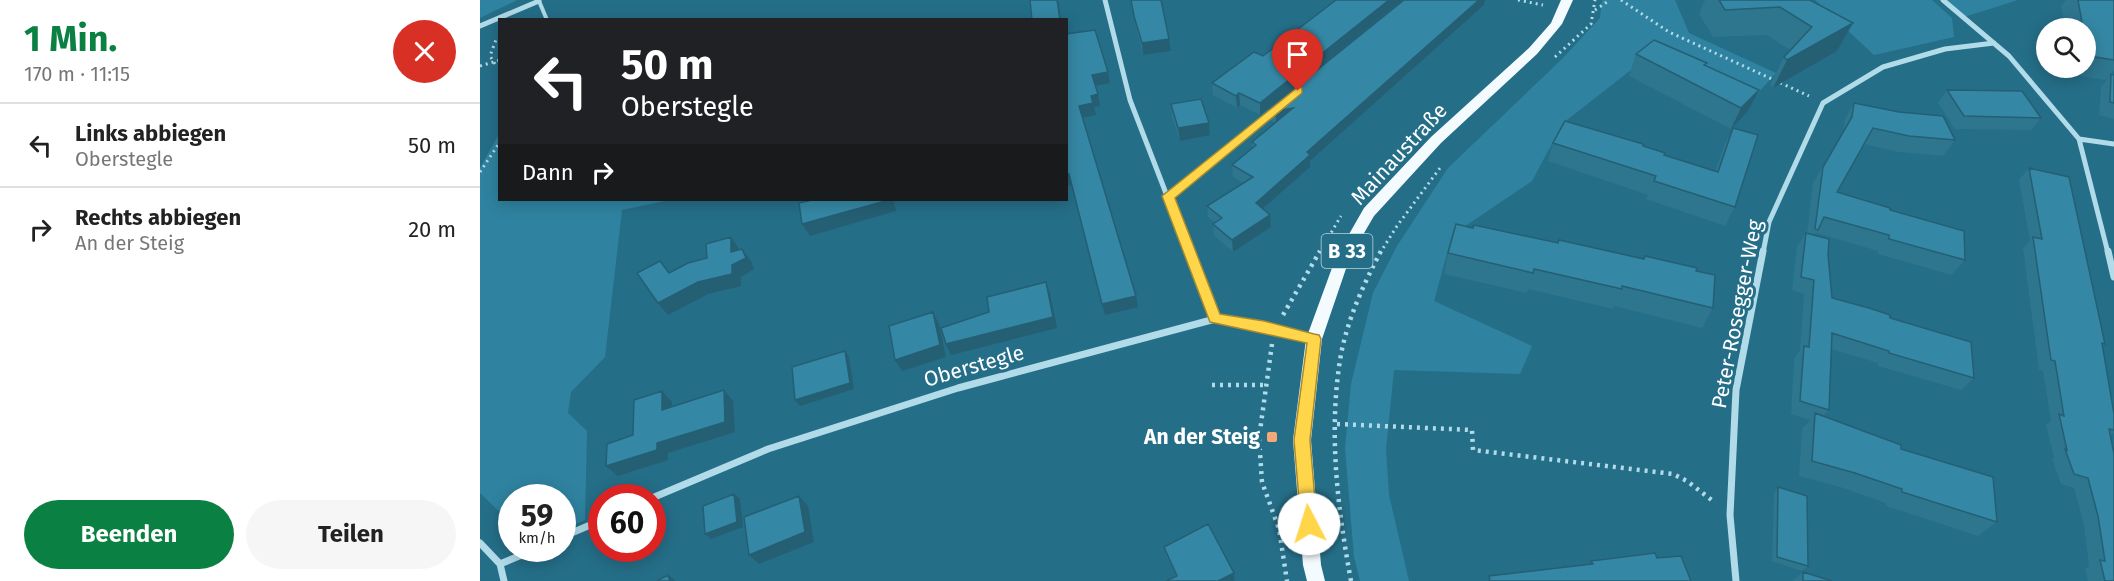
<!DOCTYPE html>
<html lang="de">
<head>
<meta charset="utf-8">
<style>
  body { margin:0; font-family:"Fira Sans",sans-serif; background:#f6f6f6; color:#222; height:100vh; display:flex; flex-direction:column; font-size:22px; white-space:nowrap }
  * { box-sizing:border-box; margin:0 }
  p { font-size:20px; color:#767676 }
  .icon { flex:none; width:33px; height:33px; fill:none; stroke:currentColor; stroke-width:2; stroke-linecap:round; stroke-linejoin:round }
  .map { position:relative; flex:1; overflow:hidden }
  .side { display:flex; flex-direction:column; background:#fff; width:480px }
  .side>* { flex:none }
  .banner { position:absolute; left:18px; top:18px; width:570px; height:183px; border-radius:0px; box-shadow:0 3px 15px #0003; background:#202124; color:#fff; overflow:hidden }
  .buttons { position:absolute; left:1556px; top:18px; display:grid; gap:12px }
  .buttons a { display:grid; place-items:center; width:60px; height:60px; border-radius:50%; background:#fff; box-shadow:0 3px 15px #0003; font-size:30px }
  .speed { position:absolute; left:18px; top:484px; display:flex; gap:12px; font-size:30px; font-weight:700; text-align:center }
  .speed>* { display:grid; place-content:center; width:78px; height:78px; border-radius:50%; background:#fff; box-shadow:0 3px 15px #0003; line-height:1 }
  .speed small { font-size:15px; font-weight:400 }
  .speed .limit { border:9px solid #d22; background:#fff; color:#111 }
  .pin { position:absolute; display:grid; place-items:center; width:51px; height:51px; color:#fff; margin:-62px -26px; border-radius:50% 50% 50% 0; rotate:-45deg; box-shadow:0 0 6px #0007 }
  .pin .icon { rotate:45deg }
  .me { position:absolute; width:66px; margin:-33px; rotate:355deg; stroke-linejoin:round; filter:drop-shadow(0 0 4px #0008) }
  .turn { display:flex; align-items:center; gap:21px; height:126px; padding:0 24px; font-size:27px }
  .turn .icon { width:78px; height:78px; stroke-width:2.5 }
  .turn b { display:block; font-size:42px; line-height:51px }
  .then { display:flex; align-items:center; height:57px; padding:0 24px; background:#0003; gap:12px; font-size:22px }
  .round { display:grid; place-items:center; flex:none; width:63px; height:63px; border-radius:32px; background:#f6f6f6 }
  .head { display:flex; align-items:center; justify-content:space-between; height:102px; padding:0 24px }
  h1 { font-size:36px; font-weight:700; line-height:45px; color:#0b8043 }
  .cta { display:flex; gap:12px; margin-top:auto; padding:12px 24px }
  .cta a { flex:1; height:69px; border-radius:36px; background:#0b8043; color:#fff; font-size:24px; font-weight:700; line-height:69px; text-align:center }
  .cta a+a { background:#f6f6f6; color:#222 }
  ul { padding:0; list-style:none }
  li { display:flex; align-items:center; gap:18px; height:84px; padding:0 24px; border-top:2px solid #e0e0e0 }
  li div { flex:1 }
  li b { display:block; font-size:22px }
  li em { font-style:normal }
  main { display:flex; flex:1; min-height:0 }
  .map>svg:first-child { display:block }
</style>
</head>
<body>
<main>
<section class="side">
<div class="head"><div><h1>1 Min.</h1><p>170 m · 11:15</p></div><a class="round" style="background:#d93025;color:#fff"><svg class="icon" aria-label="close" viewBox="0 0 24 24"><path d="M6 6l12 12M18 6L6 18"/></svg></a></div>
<ul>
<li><svg class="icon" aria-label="left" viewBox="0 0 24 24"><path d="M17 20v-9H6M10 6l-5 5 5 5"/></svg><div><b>Links abbiegen</b><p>Oberstegle</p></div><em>50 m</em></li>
<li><svg class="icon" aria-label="right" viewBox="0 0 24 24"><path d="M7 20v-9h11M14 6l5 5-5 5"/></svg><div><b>Rechts abbiegen</b><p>An der Steig</p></div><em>20 m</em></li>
</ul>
<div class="cta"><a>Beenden</a><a>Teilen</a></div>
</section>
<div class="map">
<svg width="1634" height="581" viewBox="0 0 1634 581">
  <rect width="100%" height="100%" fill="#256e88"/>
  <path fill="#2f83a0" d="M0,0H37L0,18Z
    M1122,0H1195L1209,33L1296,73L1276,95L1174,52L1083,123L1052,181L972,235L954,301L1052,346L1040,374L914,370L906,449L909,495L929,581H880L874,557L865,448L871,384L893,293L917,246L968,168L1082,59L1120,18Z
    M1335,0H1452L1472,18L1474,37L1394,55Z
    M1465,0H1538L1484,17Z
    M19,134L20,200H189L142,210L125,357L91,392L88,413L107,431L105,520L83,529L82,498H32L31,523L0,493V168Z"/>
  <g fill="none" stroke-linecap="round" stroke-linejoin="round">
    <path stroke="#b1dbe9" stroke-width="3" stroke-dasharray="2 4" stroke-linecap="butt" d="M1038,0L1063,5
      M1141,0L1189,32L1329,96
      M1115,10L1130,0
      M1075,57L1111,24L1115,0
      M15,64L10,56L17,37
      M0,66L20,60
      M0,172L20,142
      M839,253L861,216
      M900,253L917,226L960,168"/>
    <path stroke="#b1dbe9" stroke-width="4.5" stroke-dasharray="3 5" stroke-linecap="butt" d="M803,315L840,251
      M792,344L779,438L782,482L799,529L807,581
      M732,385H785
      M857,424L992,430L993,450L1193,474L1207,481L1233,501
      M871,581C858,511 849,438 859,367C864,327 882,287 901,251"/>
    <path stroke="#b1dbe9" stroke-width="4" d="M59,1L67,20"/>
    <path stroke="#b1dbe9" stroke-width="5" d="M625,0L650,100L709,253
      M1463,0L1529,56L1599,139L1628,253
      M0,26L59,1
      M1599,139L1634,144
      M689,196L795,110
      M1283,253L1289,222L1343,103L1403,67L1465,49L1514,43"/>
    <path stroke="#b1dbe9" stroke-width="7" d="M709,251L735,319
      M1628,251L1634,277
      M172,498L288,449L478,388L735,319L784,327L834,339
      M82,537L122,520
      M0,543L20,564
      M20,564L56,549
      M20,564L24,581
      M1256,581L1250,515L1256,390L1283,251"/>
    <path fill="#f4fbfe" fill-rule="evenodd" d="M1081,0H1093L1082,24L1057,54L961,143L894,216L870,257L842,339L831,440L841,565L845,581H827L823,565L813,440L826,339L856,257L884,208L951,137L1049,48L1071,23Z"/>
  </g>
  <path fill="#2e758e" d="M651,0L689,39L691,51L663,55L656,27Z
    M1225,0H1330L1373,23L1357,51L1293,88L1290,85L1304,57L1310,50L1287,35L1233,37L1219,14Z
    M1586,0H1634V70L1626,80L1594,75L1592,68H1605V28H1585L1581,6Z
    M1004,5L830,161V167L783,209L790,215L791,227L753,252L734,236L733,224L735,223L728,217L727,206L763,183L753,177L752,165L772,148V142L795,123L790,120V108Z
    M1156,54L1226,66L1279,90L1268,111L1251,129L1149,76Z
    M783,56L780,115L760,105L757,108L733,95L732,83Z
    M1631,74L1634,75V119L1619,115L1621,87Z
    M1467,90L1561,118L1551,130L1475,129L1458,103Z
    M1374,103L1475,140L1463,156L1418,152L1384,144L1357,192L1410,210L1485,260L1472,275L1398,254V251L1336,233L1334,235L1348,255L1352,298L1410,318L1494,378L1481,390L1398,366V363L1351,349L1349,410L1343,416L1421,449L1517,522L1498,536L1406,506V503L1360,487L1319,476L1322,429L1330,420L1311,414L1314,359L1320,350L1324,294L1312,290L1317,246L1326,233H1327L1333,183L1363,133L1365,119Z
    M691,104L729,123L730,135L700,141L692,117Z
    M1253,128L1255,207L1245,226L1166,199L1168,195L1068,161L1073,143L1163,146L1184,155L1235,171L1244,146Z
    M1549,168L1625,344L1623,346L1634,414V433L1631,435L1634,581H1608L1605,569L1609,566L1604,525L1594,488L1581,484L1572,459L1574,457L1566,425L1571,421L1563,371L1559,370L1543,248L1550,241L1539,180Z
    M993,228L1164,259L1165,256L1216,271L1233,308L1222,328L1134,306L1133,309L1048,289L1047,293L964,274L968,253Z
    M1298,487L1328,566L1322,571L1292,561L1294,493Z
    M684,547L754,573L755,580L696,576L686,555Z
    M1323,572L1352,581H1312Z"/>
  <path fill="#255f74" d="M577,0H578L581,20H580Z
    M909,0H922L780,115V103Z
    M999,0H1005L1004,5L830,161V167L776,215V203L827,152Z
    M1373,23L1357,51L1293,88L1307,60Z
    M689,39L691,51L663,55L662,43Z
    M628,72L630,83L615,86L612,75Z
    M1279,90L1268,111L1251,129L1261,108Z
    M759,93L760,105L757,108L756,96Z
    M618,94L620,106L614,107L616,115L602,118L599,106L611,96Z
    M813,108L796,123V111Z
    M729,123L730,135L700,141L698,128Z
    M586,174H589L592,185L588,186L586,179Z
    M409,200H413L416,211L330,236L322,224Z
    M790,215L791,227L753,252L752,240Z
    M251,237L259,249L260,260L262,249L271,261L274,269L261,277V286L228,294L188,315L178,303L252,265Z
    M566,282L570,293L577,328L471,355L466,344Z
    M656,296L658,307L625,315L622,304Z
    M453,312L459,324L466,357L422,371L415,360Z
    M365,351L369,357L374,389L320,406L315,400Z
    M244,390L253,401L255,432L188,453V460L138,476L126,466L177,443Z
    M182,391L192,402V420L182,410Z
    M254,494L260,499L263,527L231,539L225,534Z
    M319,496L328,506L334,542L279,564L269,555Z
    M754,573L755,580L753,581H738Z
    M188,575L196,581H190Z"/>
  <path fill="#3588a5" stroke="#255f74" stroke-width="1.5" d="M550,0H577L580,20H552Z
    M651,0H681L689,39L662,43L654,16Z
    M856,0H909L780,103L759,93L756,96L732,83L774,52L783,56Z
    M924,0H999L827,152L830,155L776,203L790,215L752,240L733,224L742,218L727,206L773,177L752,165L776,145L772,142L813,108L796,111L790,108Z
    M1239,0H1330L1373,23L1307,60L1304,57L1332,27L1300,7L1245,10Z
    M1598,0H1634V60L1609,56L1605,36V28H1603Z
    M615,30L628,72L612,75L618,94L611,96L613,103L599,106L656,296L622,304L589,174H586V34Z
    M1174,40L1227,63L1224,65L1279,90L1261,108L1156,54Z
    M1631,74L1634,75V103L1630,102Z
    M1467,90L1542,91L1561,118L1484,116Z
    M721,99L729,123L698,128L691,104Z
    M1374,103L1419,112L1463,116L1475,140L1429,136L1393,128L1357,192L1410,208V210L1484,231L1485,260L1409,239V235L1344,217L1338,230L1335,229L1343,167L1372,117Z
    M1085,121L1163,144V146L1185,153L1184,155L1238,172L1253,128L1278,135L1255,207L1174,181L1176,176L1073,143Z
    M1549,168L1589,177L1625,344L1622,343L1634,414V430L1629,429L1634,454V581H1625L1620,560L1625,561L1618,516L1608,478L1594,474L1585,449L1587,450L1579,414L1584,416L1575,361L1571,360L1553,237L1562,239Z
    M332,200H409L322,224L319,203Z
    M976,224L993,228L994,225L1078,243L1079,240L1164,259L1165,256L1217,268L1216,271L1235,275L1233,308L1142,286V289L1054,269L1053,273L968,253Z
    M1326,233L1349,239L1348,255L1352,298L1389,308L1410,315V318L1491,342L1494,378L1409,353V351L1352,333L1349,410L1320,401L1324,346L1329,347L1334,280L1321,277Z
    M251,237V252L262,249L266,258L252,265V274L218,282L178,303L157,273L180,261L189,273L208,263L227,258L226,244Z
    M566,282L573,317L466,344L461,328L509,312L507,297Z
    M453,312L460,345L415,360L409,326Z
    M365,351L370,383L315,400L312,367Z
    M244,390L245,422L177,443V450L126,466L127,444L153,435L154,400L182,391V410Z
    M1335,413L1421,445V449L1513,477L1517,522L1422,492V489L1375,473L1332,461Z
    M1298,487L1327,496L1328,566L1297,557Z
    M254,494L257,522L225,534L223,506Z
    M319,496L325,532L269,555L264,517Z
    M728,524L754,573L738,581H686L697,576L684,547Z
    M1175,553L1177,558L1201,556L1211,581H1010L1009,576L1113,564L1111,561Z
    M1323,572L1352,581H1323Z
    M188,575L190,581H177Z"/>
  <path fill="#ffd54a" stroke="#a68a30" stroke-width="1.5" d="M818,87L822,88V93L695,198L740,314L784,321L834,334L839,335L841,339L830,440L837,524L835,529L829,531L823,529L821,524L814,440L827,343L730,322L682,196Z"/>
  <rect fill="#f3a975" stroke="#256e88" stroke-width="2" x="786" y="431" width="12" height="12" rx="3"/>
  <g text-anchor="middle" stroke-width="6" stroke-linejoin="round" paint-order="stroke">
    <rect fill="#256e88" stroke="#bed4db" stroke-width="1.5" x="841.5" y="234" width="51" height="34" rx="4.5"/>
    <g font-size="20" font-weight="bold" fill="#fff">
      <text x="867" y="258">B 33</text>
    </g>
    <g font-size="21" fill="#fff" stroke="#256e88">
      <text transform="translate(919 154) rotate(-47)" y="7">Mainaustraße</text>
      <text transform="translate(1257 314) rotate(-79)" y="7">Peter-Rosegger-Weg</text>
      <text transform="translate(494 366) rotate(-16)" y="7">Oberstegle</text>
    </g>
    <g font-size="21" font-weight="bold" fill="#fff" stroke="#256e88" text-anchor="end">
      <text x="780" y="444">An der Steig</text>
    </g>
  </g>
</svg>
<div class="buttons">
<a><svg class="icon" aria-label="search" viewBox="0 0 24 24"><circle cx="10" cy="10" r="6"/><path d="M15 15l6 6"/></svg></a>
</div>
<div class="speed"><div>59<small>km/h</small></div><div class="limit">60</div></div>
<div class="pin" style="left:818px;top:91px;background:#d93025"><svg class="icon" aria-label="arrive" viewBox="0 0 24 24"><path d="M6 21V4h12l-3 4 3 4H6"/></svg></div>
<svg class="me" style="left:829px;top:524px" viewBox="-20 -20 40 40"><circle r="19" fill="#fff"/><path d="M0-13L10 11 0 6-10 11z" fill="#ffd54a"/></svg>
<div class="banner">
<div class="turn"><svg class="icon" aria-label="left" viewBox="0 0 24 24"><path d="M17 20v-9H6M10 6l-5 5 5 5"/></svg><div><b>50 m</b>Oberstegle</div></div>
<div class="then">Dann<svg class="icon" aria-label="right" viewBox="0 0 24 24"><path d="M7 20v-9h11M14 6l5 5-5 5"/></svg></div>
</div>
</div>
</main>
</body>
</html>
